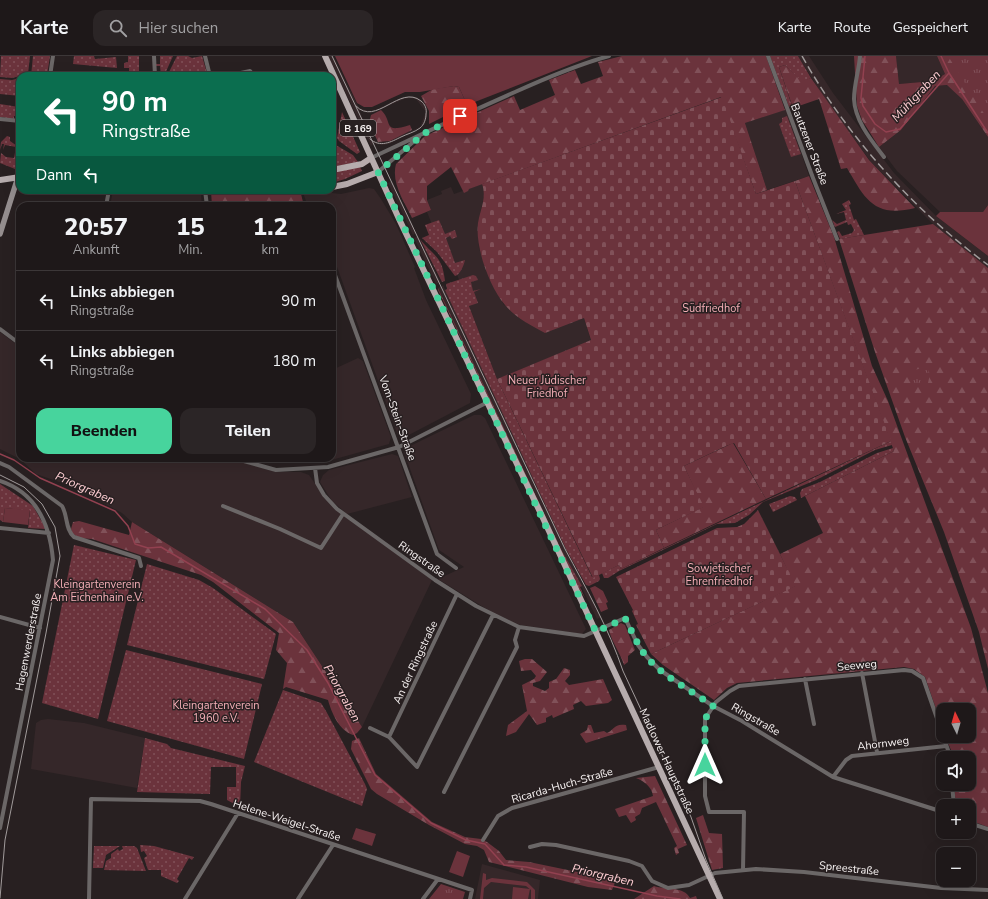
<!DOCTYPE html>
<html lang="de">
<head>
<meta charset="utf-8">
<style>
  body { margin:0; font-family:"Nunito Sans",sans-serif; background:#2b2526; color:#f1f3f6; height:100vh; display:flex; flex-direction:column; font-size:15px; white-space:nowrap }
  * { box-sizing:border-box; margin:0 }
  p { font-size:13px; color:#a1a0a2 }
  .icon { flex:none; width:22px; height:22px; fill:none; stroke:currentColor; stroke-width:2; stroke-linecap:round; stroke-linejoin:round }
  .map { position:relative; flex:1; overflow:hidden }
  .details { position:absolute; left:16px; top:146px; width:320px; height:260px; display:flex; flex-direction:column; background:#1e1819; border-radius:12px; box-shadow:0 4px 16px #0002,0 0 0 1px #3c3738 }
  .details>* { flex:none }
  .guide { position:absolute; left:16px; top:16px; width:320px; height:122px; border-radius:12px; box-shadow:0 4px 16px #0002,0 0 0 1px #3c3738; background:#0b6e4f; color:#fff; overflow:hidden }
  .needle { width:26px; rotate:355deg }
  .tools { position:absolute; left:936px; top:647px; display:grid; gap:8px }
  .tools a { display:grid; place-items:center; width:40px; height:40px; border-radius:8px; background:#1e1819; box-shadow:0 4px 16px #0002,0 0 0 1px #3c3738; font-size:20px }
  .pin { position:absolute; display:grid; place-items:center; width:34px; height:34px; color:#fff; margin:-17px; border-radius:8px; box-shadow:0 2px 6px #0006 }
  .me { position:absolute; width:44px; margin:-22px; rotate:0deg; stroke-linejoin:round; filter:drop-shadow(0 0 3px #0008) }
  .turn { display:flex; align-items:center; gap:14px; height:84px; padding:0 20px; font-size:18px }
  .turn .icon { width:52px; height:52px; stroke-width:2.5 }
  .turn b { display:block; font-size:28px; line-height:34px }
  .then { display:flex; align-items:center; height:38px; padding:0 20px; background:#0003; gap:8px; font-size:15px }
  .eta { display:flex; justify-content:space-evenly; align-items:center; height:68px; text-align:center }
  .eta b { font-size:24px; font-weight:800; line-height:28px }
  .primary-button { display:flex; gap:8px; margin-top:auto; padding:8px 20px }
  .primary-button a { flex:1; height:46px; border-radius:12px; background:#47d49d; color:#111; font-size:16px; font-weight:800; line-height:46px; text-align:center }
  .primary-button a+a { background:#2b2526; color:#f1f3f6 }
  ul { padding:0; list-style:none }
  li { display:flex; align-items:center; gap:12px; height:60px; padding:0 20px; border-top:1px solid #3c3738 }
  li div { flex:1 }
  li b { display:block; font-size:15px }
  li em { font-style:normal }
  header { display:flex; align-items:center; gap:24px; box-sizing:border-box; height:56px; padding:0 20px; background:#1e1819; border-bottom:1px solid #3c3738 }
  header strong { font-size:19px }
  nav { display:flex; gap:22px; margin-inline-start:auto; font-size:14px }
  .search { width:280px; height:36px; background:#2b2526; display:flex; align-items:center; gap:10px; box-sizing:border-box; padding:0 14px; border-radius:12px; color:#a1a0a2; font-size:15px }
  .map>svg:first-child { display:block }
</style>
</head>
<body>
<header>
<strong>Karte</strong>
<div class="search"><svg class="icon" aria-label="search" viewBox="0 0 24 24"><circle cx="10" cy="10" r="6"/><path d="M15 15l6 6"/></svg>Hier suchen</div>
<nav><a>Karte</a><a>Route</a><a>Gespeichert</a></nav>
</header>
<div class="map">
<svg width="988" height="843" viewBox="0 0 988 843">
  <defs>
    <pattern id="grass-dots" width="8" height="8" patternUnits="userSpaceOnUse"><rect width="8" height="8" fill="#6b333c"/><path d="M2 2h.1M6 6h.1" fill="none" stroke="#815159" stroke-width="1.8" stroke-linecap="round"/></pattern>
    <pattern id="forest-firs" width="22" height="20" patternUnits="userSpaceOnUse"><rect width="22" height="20" fill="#6b333c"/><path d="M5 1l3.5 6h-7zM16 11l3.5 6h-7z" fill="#815159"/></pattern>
    <pattern id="cemetery-stones" width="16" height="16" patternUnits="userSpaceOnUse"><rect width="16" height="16" fill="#6b333c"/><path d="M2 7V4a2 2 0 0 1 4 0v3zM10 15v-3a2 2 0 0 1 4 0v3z" fill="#815159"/></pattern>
    <pattern id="park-tufts" width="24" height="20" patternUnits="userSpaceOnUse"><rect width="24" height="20" fill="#6b333c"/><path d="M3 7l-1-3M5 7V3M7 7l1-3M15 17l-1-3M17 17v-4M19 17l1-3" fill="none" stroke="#815159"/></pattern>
  </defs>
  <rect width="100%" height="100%" fill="#282021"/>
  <path fill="#352729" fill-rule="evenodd" d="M328,0H333L359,52L371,56L403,41H416L423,45L427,52V61L424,69L389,88L382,89L374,87L371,90ZM411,42L416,43L426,56L420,71L385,87L372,84L359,54L371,57L404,43Z
    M798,0H809L833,37L894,117L936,160L988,200V212L933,168L871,106L823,40Z
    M896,0H937L945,18L933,25L899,28Z
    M948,29L962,43L988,81V149L983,156H940L897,115L879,91L901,74L935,30Z
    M786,53L809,120L767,134L745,67Z
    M392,125L416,177L413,179L388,127Z
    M482,128L485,136L478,167L479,192L492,227L504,249L584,262L591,285L497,323L440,174L435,176L427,156L431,154L427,144L442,138L441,135L451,131L454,138Z
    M369,132L374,133L381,143L396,168L415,211L414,212L426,244L471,338L470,347L403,382L397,377L332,197V150H314L306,145L302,134L341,138Z
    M113,134H197L201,138L202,150H110Z
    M418,180L441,227L436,228L414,182Z
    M443,229L566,493L601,561L597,563L579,526L562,495L438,232Z
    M0,276L20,291V402H227L276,416H301L309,419L325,442L432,524L362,671L293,566L132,466L122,457L74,431L36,418L20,403L0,393Z
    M358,302L363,305L391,381L389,388L328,405H317L315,402H332V314Z
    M474,359H481L485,362L586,573L582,578L520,569L493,557L438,523L464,511L439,494L404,396L406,392Z
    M392,398L398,400L412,441L347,458L332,445L320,426L323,419L329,414Z
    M48,663L84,667L145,682L137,732L31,713L36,667L41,664Z
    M482,808L540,824L538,843H475Z"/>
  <path fill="url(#grass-dots)" d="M1,0H30L28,18L12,22L0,21Z
    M33,0H50L47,20H31Z
    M74,0H94L95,3L116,1L117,12L73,8Z
    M128,0H139V15L129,16V12H124V7L128,6Z
    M160,0H173L164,20H157L161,19L160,10H156V8H160Z
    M177,0H188L192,2L202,0L207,17L205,20H167Z
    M770,0H798L811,22L802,26L785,9L779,11L792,50L789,51Z
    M20,22V40L0,38V23L12,24Z
    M20,45V60H14V63L0,61V48L19,51Z
    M342,56L360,96L357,98L339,85L337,82Z
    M787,60L801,98L791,101L779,68L782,66V62Z
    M7,80L10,81V85L20,92V107L15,113L0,107L1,97L6,101L14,102L16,91L5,89L3,94L4,88H2L0,94L1,86Z
    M334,88L353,99L358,106L332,111V91Z
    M360,111L362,115L345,123L332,127V116Z
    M849,144L851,148L849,149L854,164L856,163L864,179L840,183L837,176L839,175L842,180L852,177L854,174L851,168L848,169L847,166L835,171L832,164L837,168L846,164L844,156L836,158L846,154L842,148Z
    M439,164L445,178L455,174L457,181L452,183L450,180L446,182L455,207L465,204C464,209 460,219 455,220L437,196L422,182L429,179L425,169Z
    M420,183C434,201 442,199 445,225L442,226Z
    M473,219L476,220L478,224L471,226L473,235L481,233L474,236L478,247L469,250L497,323L592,521L599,519L600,523L599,525L589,530L586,529L566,493L445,234L447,233L446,228Z
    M438,232L562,495L582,530L580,531L585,542L576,528L438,234Z
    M891,385L892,389L875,394L816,424L763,446L749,459L735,467L717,468L619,515L608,522H604L602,517L619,509L621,513Z
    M893,392L894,395L801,442L800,437L802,433L820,426L877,397Z
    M0,428L33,450L46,473L28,472L30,455L5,452L3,466L0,464Z
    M790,440L795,441L797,444L773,456L769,448Z
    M74,489L136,504L98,663L42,647Z
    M147,508L199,524L213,532L276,578L264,623L127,589Z
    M126,594L262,628L244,703L107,665Z
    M283,634L321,647L326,655L365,728L367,733L362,750L254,706Z
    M145,682L167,688L171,692L245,710L241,726L240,751L227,744V731H236V711H211L210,738L137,736Z
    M140,789L154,790L194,801L192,804L189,802L177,823L179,825L177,827L161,820V814H148L144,802L147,800L144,795L141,796Z
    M94,790H120L106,799L103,812H93Z
    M122,790H134L137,792L146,815L104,814L106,805L111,802V798L118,793L119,795L123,793Z"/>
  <path fill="url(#forest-firs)" d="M622,0H766L785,54L745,67L767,134L756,138L721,41L469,133L468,135L464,137L451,111L427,130V144L431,154L412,162C404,145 391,127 396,108L425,80L514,40L520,54L555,39L549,24L575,14L581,28L603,20L598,6Z
    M854,0H896L899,28L933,25L945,18L937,0H988V81L962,43L947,29L935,30L901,74L879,91L862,64L857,50Z
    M785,9L802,25L811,22L869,104L915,152C874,162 865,143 847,112L841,113L819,43L793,52L779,11Z
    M454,30L459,31L467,49L429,68V55L421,40L433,33Z
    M381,54C394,66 381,78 410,69L412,74L390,85L378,86L369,67L371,59Z
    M809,120L834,181L872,310L888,345L971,572L988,637V771L969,764V750H956L954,728H969V702H952L951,694L945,680H969V654H943V673L925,621L914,613L904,611L737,627L727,632L714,644L663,609L651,598L795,530L780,498L823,477L805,440L894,395L795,125Z
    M213,134H300L303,146H295L286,150H212L211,135Z
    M933,168L988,212V613L979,576L944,476L905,381L875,296L839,183Z
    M733,387L766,443L664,492L656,474L703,451L684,410Z
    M79,465L129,479L132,466L293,566L362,671L357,677L353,679C339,674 332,658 328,644L286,631L283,633L287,607L276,594L279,577L213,526L201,519L92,483L79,482L72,477L71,473L73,466Z
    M595,530L603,535L608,546L606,547L608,553L601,556L590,532Z
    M621,567L625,569L635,594L628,600V606L624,609C620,596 612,587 609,574Z
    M525,603H532L547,616L540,625L533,627V630L545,635L549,632V626L556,623L564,612L570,614V619L565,625L569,629L603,623L612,644L608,647L586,650L581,645L573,649L574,653L553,662L552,659L546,662V666L537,669L529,658L516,676L506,680L508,669L527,655L522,629L534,623L536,620L531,614L521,615L519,605Z
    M588,669H591L594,677L604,675L607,677C614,674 614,667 626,669L627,674L586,687L580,678L587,674Z
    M359,682L376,718L432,766L465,781L481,783L487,786L499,795L506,804L529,806L616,824L612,834L588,831L489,806L484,794L477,790L465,788L429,769L377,738L371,733L351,693L352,685Z
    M655,720L687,789L678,793L679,797L676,799L674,792L677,790L656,746L642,752L640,758L635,761L636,764L631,767L626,759L619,761L615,753L653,740C652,731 644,725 636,722Z
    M703,759L709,777L722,778L723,812L712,814L696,762Z
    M654,830C666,834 684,830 690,842L696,840L697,843H634Z"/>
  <path fill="url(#cemetery-stones)" d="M722,41L756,138L795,125L891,385L766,443L734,387L726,390L684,410L704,451L656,474L664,492L621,513L619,509L593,522L497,323L591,284L584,262L545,277C530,269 516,262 505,249C489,230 475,191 478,167C480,154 487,141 482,128Z
    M758,454L796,530L651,598L636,569L638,568L632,555L633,554L616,521L717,472L737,471L744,468Z"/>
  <path fill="url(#park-tufts)" d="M948,0H988V64Z
    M923,312L928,314L930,318L928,327C921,330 916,330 910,325L909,317L914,314Z
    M441,828L465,836L463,843H429Z"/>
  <path fill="#6b333c" d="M335,0H592L467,49L459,31L454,30L420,36H405L372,51H364L357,47Z
    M988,149V200L936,160L940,156H983Z
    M5,452L30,454L28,469L3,466Z
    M356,772L376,778L372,790L352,783Z
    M457,795L470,800L463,821L449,816Z
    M483,817L486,818V824L492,822L527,826L535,834V843H531V834L526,830L491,826L484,832L483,843H480Z
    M513,831L530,833L528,843H512Z"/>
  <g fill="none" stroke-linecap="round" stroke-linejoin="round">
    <path stroke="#924150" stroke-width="1.5" d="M865,0L861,42L863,50L875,68L886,76L900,73L949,17
      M941,0L949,17L988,77
      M0,398L14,404L40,422L115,455L128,470L135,488L148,492L161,491L265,553L307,594L328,627L375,719L431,767L466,784L485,788L504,809L526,811L657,840L680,843"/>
    <path stroke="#6b6767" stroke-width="4" d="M154,0L155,20
      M205,0L210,20
      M768,0L813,122L837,183
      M860,0C859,14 854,29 854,43C855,65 871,84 884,101
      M50,20L53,0
      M227,20L250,15L254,20
      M0,63L20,65
      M371,102C419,79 467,57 515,36C546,22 576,9 609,0
      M378,116L419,81
      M205,134L207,150
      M106,150L109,134
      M293,150L300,148L308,150
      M332,211L437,498L456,512
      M0,273L20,288
      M233,402L276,414L328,411L399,391L486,347
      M0,407L9,411L62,450C68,460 65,473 74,481L139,502L141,510
      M315,412L317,427L324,439L337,453L435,524L476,550L519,571L584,580L625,562L638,589L647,601L660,614L713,650L742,665L833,721L943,756
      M0,425C37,437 50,470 53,504L0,772
      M223,450L280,473L321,492L343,458
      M0,472L49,477
      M0,561L40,572
      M862,617L877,696
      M805,623L814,668
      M370,672L389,681L457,538
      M389,681L417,711L493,559
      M833,721L846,704L852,700L946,690
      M952,728L954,750
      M444,736L517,591L515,584L519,571
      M969,767L988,773
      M483,784L498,760L512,752L659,711
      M530,791L542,788L556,789L629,805L642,810L652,825L668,832L689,829L715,817L756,813L804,816L941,832L988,834
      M743,814L744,756H709L705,740V663L716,646L730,635L739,630L904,614L912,615L923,622L948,694L949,702
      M89,843L91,743L200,745L211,748L472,834L470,843
      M185,843L238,757
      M298,843L333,789
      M423,843L438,823"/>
    <path stroke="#958e8f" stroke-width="5.5" d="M0,178L18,121"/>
    <path stroke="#b6acad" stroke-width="6" d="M325,0L400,165L542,460L720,843
      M332,114L362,108L371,102
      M0,124L20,121
      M332,131L347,128L378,116"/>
    <path stroke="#a19b9b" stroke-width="1" d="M332,0L565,493C586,532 609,573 623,615L691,761L706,804L723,843
      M356,50C376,71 400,28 421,45C425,48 427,53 426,58C426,63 424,69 420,72C415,76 407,78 401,81C391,86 380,92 370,83
      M0,419L24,431L42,448L55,471L60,500L46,577L5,784L0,842"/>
    <path stroke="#a19b9b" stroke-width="1.5" stroke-dasharray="8 4" stroke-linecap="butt" d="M802,0C848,82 913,153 988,209"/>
  </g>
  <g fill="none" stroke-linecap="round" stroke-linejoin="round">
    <path stroke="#47d49d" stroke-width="7" stroke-dasharray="0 12.6" d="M460,60L425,77L378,116L596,576L625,562C632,575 637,589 646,600C663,621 691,634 713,650L705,663V709"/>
  </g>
  <g text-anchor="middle" stroke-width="3" stroke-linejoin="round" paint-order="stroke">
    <rect fill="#282021" stroke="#bab4b4" stroke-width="1" x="340" y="64" width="36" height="16" rx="3"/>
    <g font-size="10" font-weight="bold" fill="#f8f3f3">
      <text x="358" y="76">B 169</text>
    </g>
    <g font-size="11" fill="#f8f3f3" stroke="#282021">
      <text transform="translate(810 88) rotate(69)" y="4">Bautzener Straße</text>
      <text transform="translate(398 362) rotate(70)" y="4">Vom-Stein-Straße</text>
      <text transform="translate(422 503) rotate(35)" y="4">Ringstraße</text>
      <text transform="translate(28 586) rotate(-79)" y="4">Hagenwerderstraße</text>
      <text transform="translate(415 606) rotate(-65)" y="4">An der Ringstraße</text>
      <text transform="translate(857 609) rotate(-5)" y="4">Seeweg</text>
      <text transform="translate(756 663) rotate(30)" y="4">Ringstraße</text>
      <text transform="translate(883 687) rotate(-7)" y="4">Ahornweg</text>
      <text transform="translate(667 705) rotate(65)" y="4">Madlower Hauptstraße</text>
      <text transform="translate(562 729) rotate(-16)" y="4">Ricarda-Huch-Straße</text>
      <text transform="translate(287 764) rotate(18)" y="4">Helene-Weigel-Straße</text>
      <text transform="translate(849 812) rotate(6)" y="4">Spreestraße</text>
    </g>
    <g font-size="11" fill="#f4aeb6" stroke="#282021">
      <text x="711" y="256">Südfriedhof</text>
      <text x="547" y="328">Neuer Jüdischer<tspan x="547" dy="13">Friedhof</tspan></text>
      <text x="719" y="516">Sowjetischer<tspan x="719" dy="13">Ehrenfriedhof</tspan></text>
      <text x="97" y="532">Kleingartenverein<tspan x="97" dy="13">Am Eichenhain e.V.</tspan></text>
      <text x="216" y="653">Kleingartenverein<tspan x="216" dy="13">1960 e.V.</tspan></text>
    </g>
    <g font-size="12" font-style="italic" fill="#fecdd2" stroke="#282021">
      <text transform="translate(916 40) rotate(-47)" y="4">Mühlgraben</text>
      <text transform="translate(85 432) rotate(24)" y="4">Priorgraben</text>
      <text transform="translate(342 637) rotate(61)" y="4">Priorgraben</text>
      <text transform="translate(603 819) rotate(13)" y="4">Priorgraben</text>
    </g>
  </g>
</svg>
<div class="tools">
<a><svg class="needle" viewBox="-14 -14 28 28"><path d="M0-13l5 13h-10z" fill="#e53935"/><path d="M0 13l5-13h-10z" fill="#a1a0a2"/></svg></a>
<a><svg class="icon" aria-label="sound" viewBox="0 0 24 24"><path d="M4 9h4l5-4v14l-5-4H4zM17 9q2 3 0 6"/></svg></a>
<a>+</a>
<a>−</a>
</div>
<div class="pin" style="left:460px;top:60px;background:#d93025"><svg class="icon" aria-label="arrive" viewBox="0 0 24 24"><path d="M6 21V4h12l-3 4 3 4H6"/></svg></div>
<svg class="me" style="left:705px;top:709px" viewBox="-20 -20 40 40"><path d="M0-17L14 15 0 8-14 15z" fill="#47d49d" stroke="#fff" stroke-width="4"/></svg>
<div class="guide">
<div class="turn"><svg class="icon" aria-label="left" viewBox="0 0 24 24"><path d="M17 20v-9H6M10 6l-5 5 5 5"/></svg><div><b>90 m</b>Ringstraße</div></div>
<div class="then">Dann<svg class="icon" aria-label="left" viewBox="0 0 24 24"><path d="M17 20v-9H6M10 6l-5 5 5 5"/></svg></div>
</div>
<section class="details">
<div class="eta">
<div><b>20:57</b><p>Ankunft</p></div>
<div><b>15</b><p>Min.</p></div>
<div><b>1.2</b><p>km</p></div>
</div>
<ul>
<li><svg class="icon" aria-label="left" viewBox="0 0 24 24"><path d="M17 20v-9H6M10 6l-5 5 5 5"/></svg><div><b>Links abbiegen</b><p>Ringstraße</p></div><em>90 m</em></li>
<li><svg class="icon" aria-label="left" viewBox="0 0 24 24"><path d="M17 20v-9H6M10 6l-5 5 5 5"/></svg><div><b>Links abbiegen</b><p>Ringstraße</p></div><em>180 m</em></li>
</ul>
<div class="primary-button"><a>Beenden</a><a>Teilen</a></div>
</section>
</div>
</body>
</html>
